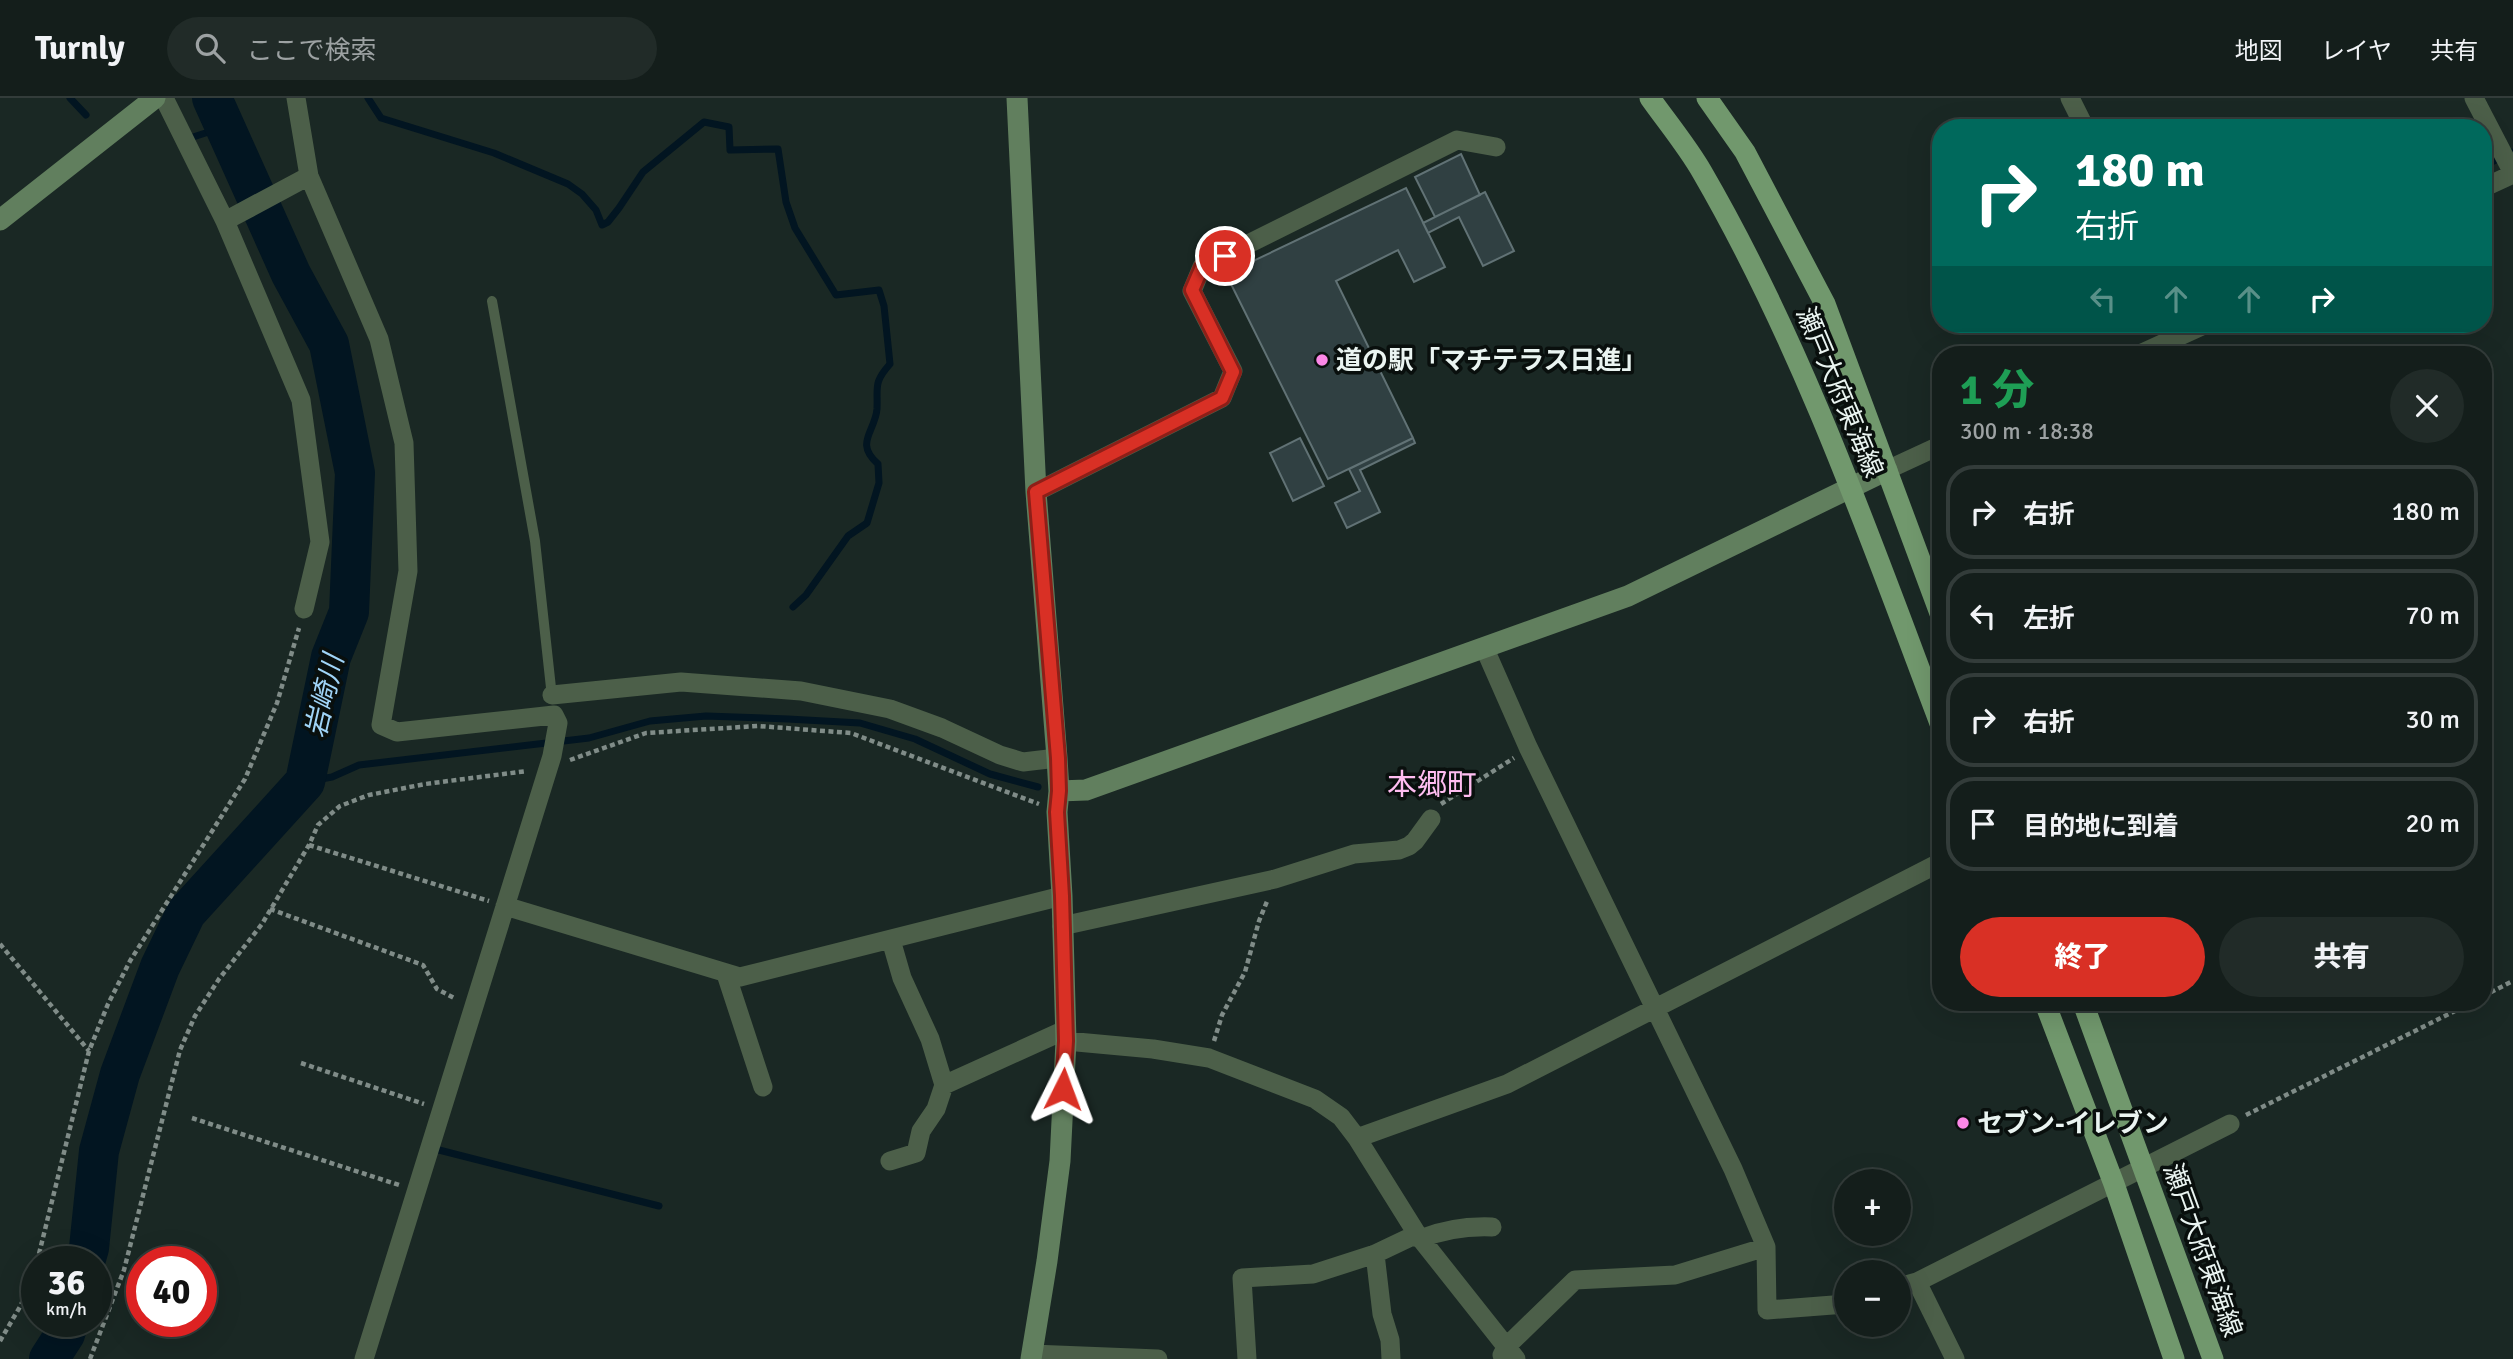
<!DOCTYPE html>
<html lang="ja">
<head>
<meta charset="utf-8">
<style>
  body { margin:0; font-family:Signika,"Noto Sans JP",sans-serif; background:#212b28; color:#f1f3f6; height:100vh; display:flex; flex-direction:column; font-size:26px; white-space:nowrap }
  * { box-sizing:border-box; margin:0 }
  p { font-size:23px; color:#9da2a3 }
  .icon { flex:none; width:38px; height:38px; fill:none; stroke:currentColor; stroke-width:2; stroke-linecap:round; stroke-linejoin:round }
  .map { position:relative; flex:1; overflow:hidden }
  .side { position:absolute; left:1932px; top:248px; width:560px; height:665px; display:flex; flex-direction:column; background:#141e1b; border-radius:28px; box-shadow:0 7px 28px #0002,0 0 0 2px #333c3a }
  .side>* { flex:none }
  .guide { position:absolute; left:1932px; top:21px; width:560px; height:214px; border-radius:28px; box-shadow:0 7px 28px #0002,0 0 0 2px #333c3a; background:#00695c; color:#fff; overflow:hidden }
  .buttons { position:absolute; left:1834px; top:1071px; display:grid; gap:14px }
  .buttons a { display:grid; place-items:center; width:77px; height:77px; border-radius:50%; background:#141e1b; box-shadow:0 7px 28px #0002,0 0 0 2px #333c3a; font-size:35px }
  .speed { position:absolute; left:21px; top:1148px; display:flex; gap:14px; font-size:35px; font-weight:700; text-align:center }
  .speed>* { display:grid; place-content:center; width:91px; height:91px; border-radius:50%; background:#141e1b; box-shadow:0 7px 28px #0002,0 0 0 2px #333c3a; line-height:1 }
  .speed small { font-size:18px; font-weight:400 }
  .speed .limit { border:10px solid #d22; background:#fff; color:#111 }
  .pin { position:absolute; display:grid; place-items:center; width:60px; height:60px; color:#fff; margin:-30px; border:4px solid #fff; border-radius:50%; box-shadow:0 2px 7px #0007 }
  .me { position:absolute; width:77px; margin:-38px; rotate:3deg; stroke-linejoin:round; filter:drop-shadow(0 0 5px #0008) }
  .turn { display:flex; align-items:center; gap:24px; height:147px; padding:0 28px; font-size:32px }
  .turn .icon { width:91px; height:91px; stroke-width:2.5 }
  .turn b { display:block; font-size:49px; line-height:60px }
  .lanes { display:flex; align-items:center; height:66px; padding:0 28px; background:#0003; justify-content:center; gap:35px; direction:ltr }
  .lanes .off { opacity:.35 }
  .round { display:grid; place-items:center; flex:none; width:74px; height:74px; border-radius:37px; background:#212b28 }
  .head { display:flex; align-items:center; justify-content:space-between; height:119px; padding:0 28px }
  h1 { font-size:42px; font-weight:800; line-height:52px; color:#1e9e55 }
  .cta { display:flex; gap:14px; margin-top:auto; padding:14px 28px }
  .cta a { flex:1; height:80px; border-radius:42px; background:#d93025; color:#fff; font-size:28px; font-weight:800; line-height:80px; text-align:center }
  .cta a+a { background:#212b28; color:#f1f3f6 }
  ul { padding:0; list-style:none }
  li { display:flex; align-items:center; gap:21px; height:94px; margin:0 14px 10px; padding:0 14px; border:4px solid #333c3a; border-radius:28px }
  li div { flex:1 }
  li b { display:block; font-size:26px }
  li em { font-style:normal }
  header { display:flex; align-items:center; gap:42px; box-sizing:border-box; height:98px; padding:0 35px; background:#141e1b; border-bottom:2px solid #333c3a }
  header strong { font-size:33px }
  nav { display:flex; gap:38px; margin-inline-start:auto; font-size:24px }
  .search { width:490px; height:63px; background:#212b28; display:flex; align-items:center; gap:18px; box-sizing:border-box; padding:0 24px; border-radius:38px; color:#9da2a3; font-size:26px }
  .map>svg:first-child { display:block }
</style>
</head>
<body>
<header>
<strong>Turnly</strong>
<div class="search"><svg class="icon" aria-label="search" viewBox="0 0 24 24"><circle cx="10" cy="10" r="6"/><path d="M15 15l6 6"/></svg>ここで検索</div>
<nav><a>地図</a><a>レイヤ</a><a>共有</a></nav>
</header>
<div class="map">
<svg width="2513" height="1261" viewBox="0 0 2513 1261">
  <rect width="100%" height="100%" fill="#1a2824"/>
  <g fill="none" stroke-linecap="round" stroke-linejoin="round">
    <path stroke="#021521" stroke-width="7" d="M70,0L86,17
      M368,0L381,20L494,55L568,86L582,96L596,112L602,127L608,124L619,110L643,74L704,24L729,29L730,52L778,51L786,104L795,130L836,197L879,192L884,208L890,266C873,285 878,289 877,311C875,334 854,345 878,366L879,385L867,425L848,438L806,497L793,509
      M190,40L224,29
      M2483,68L2513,54
      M305,684L332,679L359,667L589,640L650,623L706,618L788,621L860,625L915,641L990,676L1038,689
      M439,1052L659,1108"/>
    <path stroke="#021521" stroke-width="40" d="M85,1164L89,1150L99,1053L120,976L160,869L186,815L305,684L331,559L349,514L355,375L329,246L291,176L212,0
      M49,1261L65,1236L69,1223"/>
  </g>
  <path fill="#304042" stroke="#617275" stroke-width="2" d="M1461,56L1480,97L1435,119L1415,79Z
    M1406,90L1445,169L1414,184L1398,152L1336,183L1413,340L1328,381L1226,176Z
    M1485,94L1514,153L1483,168L1459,119L1428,135L1423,125Z
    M1300,340L1324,388L1293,403L1270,355Z
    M1413,340L1415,345L1360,372L1380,414L1347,430L1335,405L1360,393L1349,371Z"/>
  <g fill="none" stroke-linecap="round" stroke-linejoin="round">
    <path stroke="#808c88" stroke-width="4.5" stroke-dasharray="5 3.5" stroke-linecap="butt" d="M570,662L646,635L758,628L851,635L1039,706
      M1441,706L1514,660
      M309,747L489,803
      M270,811L423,867L437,891L456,901
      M0,846L89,953
      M2483,898L2513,883
      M1214,943L1222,917L1245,874L1259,823L1268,801
      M301,965L424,1006
      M2246,1017L2471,905
      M192,1020L399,1087
      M37,1164L89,953L108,906L130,863L245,681L277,605L299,530
      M0,1243L21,1207L37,1165
      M90,1261L124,1172L180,952L195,918L219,881L262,826L309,747L318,727L340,708L369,697L425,686L527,673"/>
    <path stroke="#4c5f49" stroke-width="10" d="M492,203L535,443L552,599"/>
    <path stroke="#4c5f49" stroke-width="19" d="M164,0L225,123L301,302L320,444L304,511
      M296,0L309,78L379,241L404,345L408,473L381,627L397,634L554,617L558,625L552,658L364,1261
      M2070,0L2085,30
      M2474,0L2513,75
      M2483,90L2513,76
      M225,123L309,78
      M2138,257L2206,226
      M1887,372L1941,347
      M1036,394L1222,300L1233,273L1192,193L1202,169L1457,42L1496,49
      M1484,549L1528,649L1733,1071L1766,1149L1767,1212L1846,1206
      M552,597L681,584L801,593L890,611L942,630L1000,657L1023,664L1057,660
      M505,808L740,879L1062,798
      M1062,828L1275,781L1354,756L1399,752L1409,748L1415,743L1431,721
      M891,842L902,880L930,941L944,987
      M726,876L763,989
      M1066,943L1153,951L1209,960L1315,1001L1341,1019L1357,1040L1417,1136L1516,1261
      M1357,1040L1507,986L1941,764
      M890,1063L916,1055L921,1033L936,1011L944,987L1065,932
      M1420,1141C1445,1131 1467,1128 1492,1129
      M1375,1156L1382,1216L1390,1242L1391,1261
      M1917,1184L1955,1261
      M1899,1189L1917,1184L2230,1026
      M1032,1256L1158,1261
      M1502,1257L1507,1248L1575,1182L1675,1177L1766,1149
      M1247,1261L1242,1180L1313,1176L1375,1156L1417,1136"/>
    <path stroke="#617f5e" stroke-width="21" d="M1017,0L1036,394L1057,660L1059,693L1057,714L1062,798L1066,943L1060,1063L1047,1163L1031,1261
      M0,122L155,0
      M1059,693L1086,692L1628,498L1887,372"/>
    <path stroke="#71986d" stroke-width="21" d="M1650,0C1667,24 1687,48 1702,74C1803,248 1870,440 1941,628
      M1707,0L1745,54L1825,206L1941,518
      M2045,905L2114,1086L2174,1261
      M2083,905L2213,1261"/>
  </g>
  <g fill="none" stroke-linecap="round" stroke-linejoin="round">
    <defs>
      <path id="route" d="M1063,991L1066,943L1062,798L1057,714L1059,693L1058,660L1036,394L1222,300L1233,274L1192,192L1202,169L1225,158"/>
    </defs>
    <use href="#route" stroke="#8d1f18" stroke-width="18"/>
    <use href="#route" stroke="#d93025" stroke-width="12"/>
  </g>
  <g fill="#fb87e6" stroke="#090f0d" stroke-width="2.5">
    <circle cx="1322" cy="262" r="7"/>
    <circle cx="1963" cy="1025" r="7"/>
  </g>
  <g text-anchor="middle" stroke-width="7" stroke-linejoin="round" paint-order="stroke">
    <g font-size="26" font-weight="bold" fill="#eaf4f1" stroke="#090f0d" text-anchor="start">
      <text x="1336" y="271">道の駅「マチテラス日進」</text>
      <text x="1977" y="1034">セブン-イレブン</text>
    </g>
    <g font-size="26" fill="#eaf4f1" stroke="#090f0d">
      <text transform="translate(1840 294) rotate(67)" y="9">瀬戸大府東海線</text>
      <text transform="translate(2203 1152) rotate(70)" y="9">瀬戸大府東海線</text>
    </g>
    <g font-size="28" font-style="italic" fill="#a0d4f7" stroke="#090f0d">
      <text transform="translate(324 598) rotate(-77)" y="10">岩崎川</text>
    </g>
    <g font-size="30" fill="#ffbdf1" stroke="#090f0d">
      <text x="1432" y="697">本郷町</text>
    </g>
  </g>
</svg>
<div class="buttons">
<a>+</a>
<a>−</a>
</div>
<div class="speed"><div>36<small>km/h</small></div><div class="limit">40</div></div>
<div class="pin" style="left:1225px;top:158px;background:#d93025"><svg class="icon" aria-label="arrive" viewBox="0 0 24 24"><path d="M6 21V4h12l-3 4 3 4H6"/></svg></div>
<svg class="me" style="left:1063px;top:991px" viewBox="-20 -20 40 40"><path d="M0-17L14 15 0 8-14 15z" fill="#d93025" stroke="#fff" stroke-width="4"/></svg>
<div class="guide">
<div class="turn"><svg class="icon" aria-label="right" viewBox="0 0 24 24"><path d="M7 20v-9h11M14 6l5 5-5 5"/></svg><div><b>180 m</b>右折</div></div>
<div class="lanes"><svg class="icon off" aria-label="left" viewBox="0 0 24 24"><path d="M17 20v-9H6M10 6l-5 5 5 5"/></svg><svg class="icon off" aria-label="ahead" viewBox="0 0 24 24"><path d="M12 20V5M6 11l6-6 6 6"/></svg><svg class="icon off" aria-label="ahead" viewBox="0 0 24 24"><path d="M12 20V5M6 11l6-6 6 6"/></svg><svg class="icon" aria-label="right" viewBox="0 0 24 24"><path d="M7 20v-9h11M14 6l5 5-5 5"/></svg></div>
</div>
<section class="side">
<div class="head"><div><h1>1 分</h1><p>300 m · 18:38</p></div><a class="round"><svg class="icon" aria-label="close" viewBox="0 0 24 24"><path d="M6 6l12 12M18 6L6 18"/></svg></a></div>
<ul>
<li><svg class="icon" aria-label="right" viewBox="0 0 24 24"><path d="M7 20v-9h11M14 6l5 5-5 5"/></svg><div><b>右折</b></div><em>180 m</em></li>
<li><svg class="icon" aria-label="left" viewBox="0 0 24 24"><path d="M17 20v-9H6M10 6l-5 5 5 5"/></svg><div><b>左折</b></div><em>70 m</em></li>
<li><svg class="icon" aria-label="right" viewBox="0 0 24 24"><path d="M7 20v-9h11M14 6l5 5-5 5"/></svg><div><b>右折</b></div><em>30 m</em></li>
<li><svg class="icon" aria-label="arrive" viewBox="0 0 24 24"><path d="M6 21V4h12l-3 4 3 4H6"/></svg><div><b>目的地に到着</b></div><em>20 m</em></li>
</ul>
<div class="cta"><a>終了</a><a>共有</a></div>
</section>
</div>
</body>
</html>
